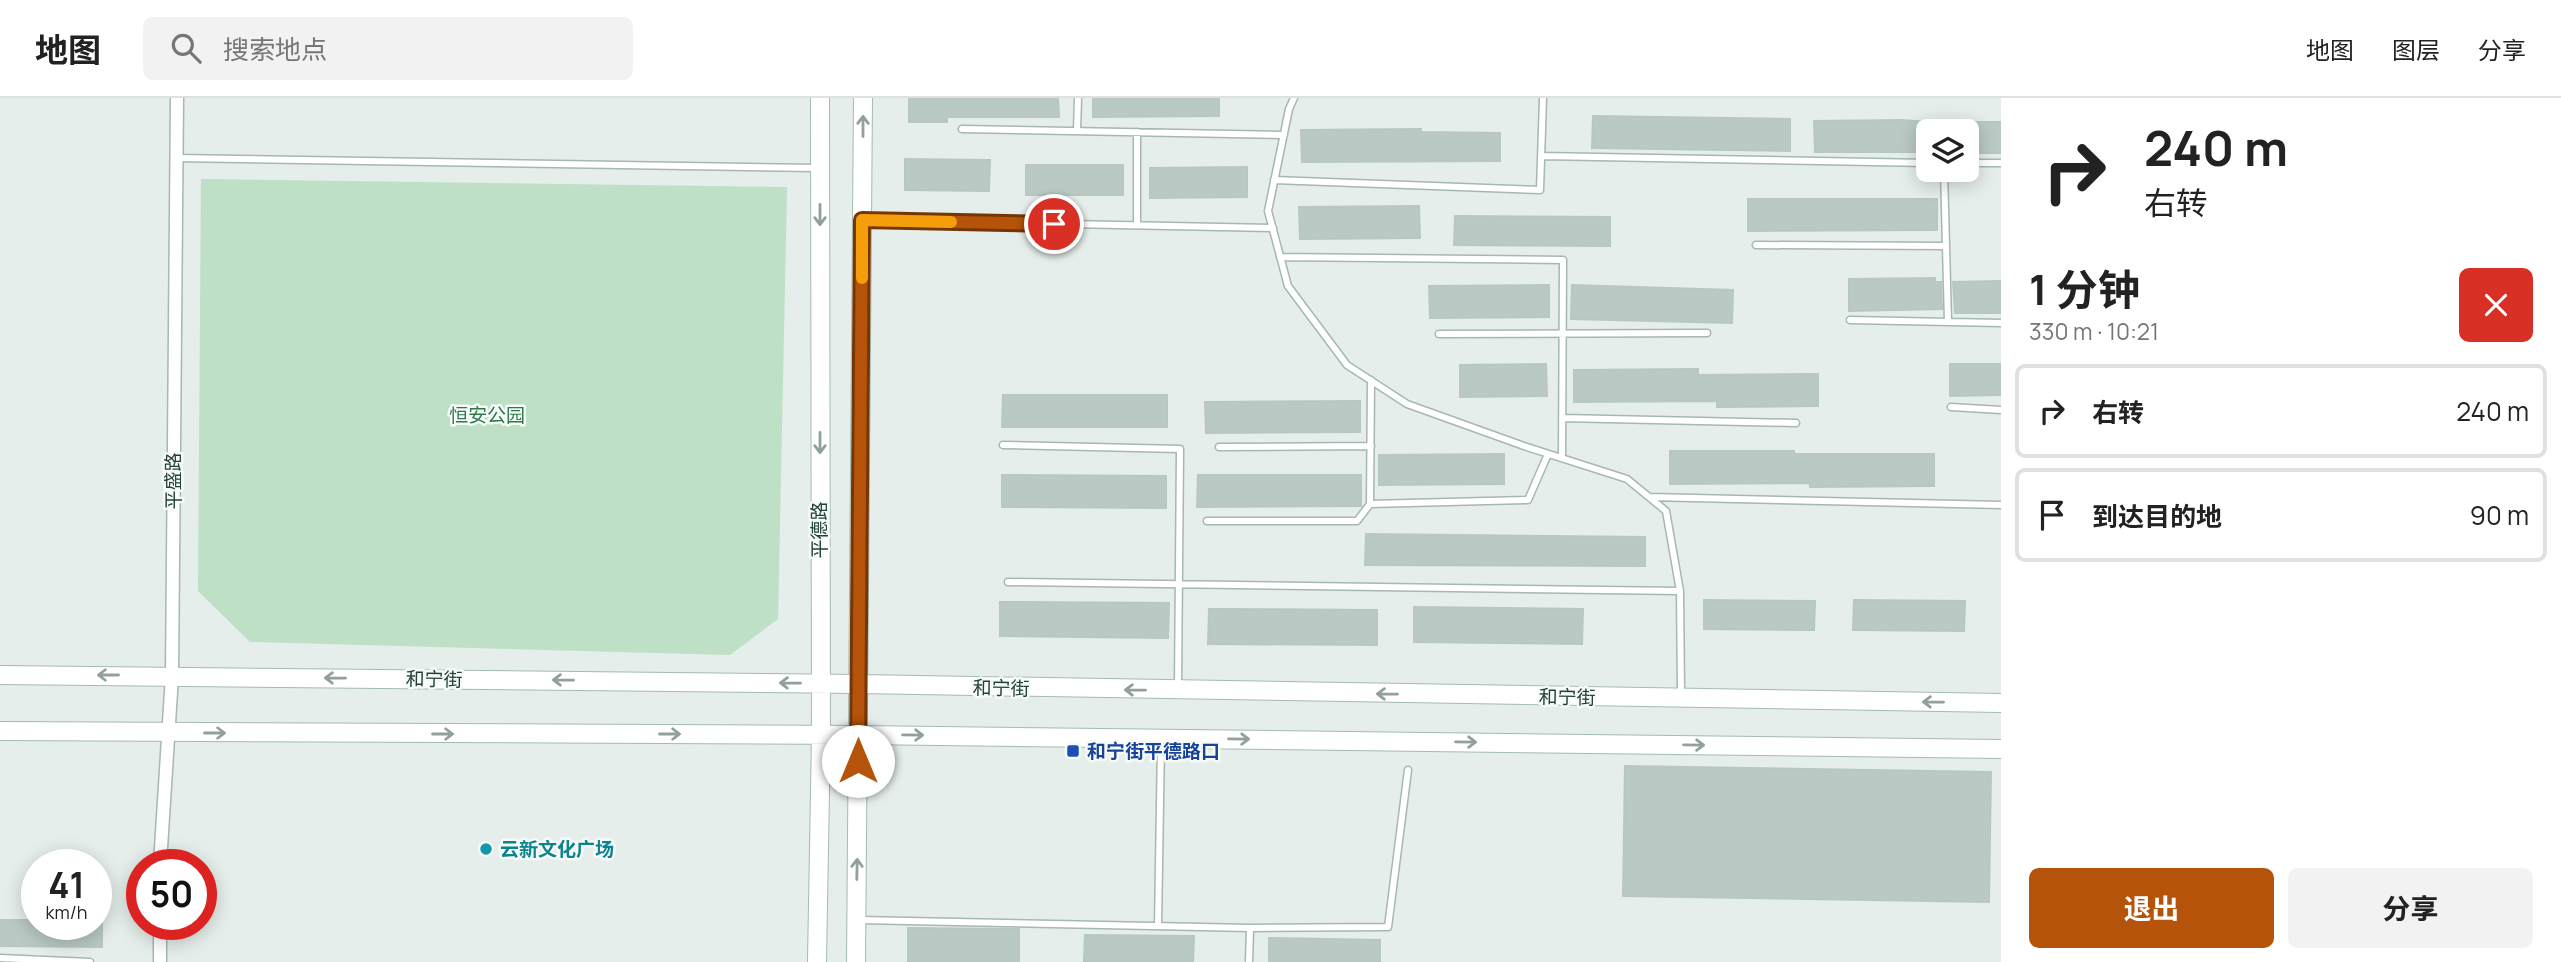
<!DOCTYPE html>
<html lang="zh">
<head>
<meta charset="utf-8">
<style>
  body { margin:0; font-family:Manrope,"Noto Sans SC",sans-serif; background:#f2f2f2; color:#222; height:100vh; display:flex; flex-direction:column; font-size:26px; white-space:nowrap }
  * { box-sizing:border-box; margin:0 }
  p { font-size:23px; color:#767676 }
  .icon { flex:none; width:38px; height:38px; fill:none; stroke:currentColor; stroke-width:2; stroke-linecap:round; stroke-linejoin:round }
  .map { position:relative; flex:1; overflow:hidden }
  .panel { display:flex; flex-direction:column; background:#fff; width:560px }
  .panel>* { flex:none }
  .banner { background:#fff; color:#222; overflow:hidden }
  .buttons { position:absolute; left:1916px; top:21px; display:grid; gap:14px }
  .buttons a { display:grid; place-items:center; width:63px; height:63px; border-radius:10px; background:#fff; box-shadow:0 4px 18px #0003; font-size:35px }
  .speed { position:absolute; left:21px; top:751px; display:flex; gap:14px; font-size:35px; font-weight:700; text-align:center }
  .speed>* { display:grid; place-content:center; width:91px; height:91px; border-radius:50%; background:#fff; box-shadow:0 4px 18px #0003; line-height:1 }
  .speed small { font-size:18px; font-weight:400 }
  .speed .limit { border:10px solid #d22; background:#fff; color:#111 }
  .pin { position:absolute; display:grid; place-items:center; width:60px; height:60px; color:#fff; margin:-30px; border:4px solid #fff; border-radius:50%; box-shadow:0 2px 7px #0007 }
  .me { position:absolute; width:77px; margin:-38px; rotate:0deg; stroke-linejoin:round; filter:drop-shadow(0 0 5px #0008) }
  .turn { display:flex; align-items:center; gap:24px; height:147px; padding:0 28px; font-size:32px }
  .turn .icon { width:91px; height:91px; stroke-width:2.5 }
  .turn b { display:block; font-size:49px; line-height:60px }
  .round { display:grid; place-items:center; flex:none; width:74px; height:74px; border-radius:10px; background:#f2f2f2 }
  .head { display:flex; align-items:center; justify-content:space-between; height:119px; padding:0 28px }
  h1 { font-size:42px; font-weight:700; line-height:52px }
  .primary-button { display:flex; gap:14px; margin-top:auto; padding:14px 28px }
  .primary-button a { flex:1; height:80px; border-radius:10px; background:#b45309; color:#fff; font-size:28px; font-weight:700; line-height:80px; text-align:center }
  .primary-button a+a { background:#f2f2f2; color:#222 }
  ul { padding:0; list-style:none }
  li { display:flex; align-items:center; gap:21px; height:94px; margin:0 14px 10px; padding:0 14px; border:4px solid #e0e0e0; border-radius:10px }
  li div { flex:1 }
  li b { display:block; font-size:26px }
  li em { font-style:normal }
  header { display:flex; align-items:center; gap:42px; box-sizing:border-box; height:98px; padding:0 35px; background:#fff; border-bottom:2px solid #e0e0e0 }
  header strong { font-size:33px }
  nav { display:flex; gap:38px; margin-inline-start:auto; font-size:24px }
  .search { width:490px; height:63px; background:#f2f2f2; display:flex; align-items:center; gap:18px; box-sizing:border-box; padding:0 24px; border-radius:10px; color:#767676; font-size:26px }
  main { display:flex; flex:1; min-height:0 }
  .map>svg:first-child { display:block }
</style>
</head>
<body>
<header>
<strong>地图</strong>
<div class="search"><svg class="icon" aria-label="search" viewBox="0 0 24 24"><circle cx="10" cy="10" r="6"/><path d="M15 15l6 6"/></svg>搜索地点</div>
<nav><a>地图</a><a>图层</a><a>分享</a></nav>
</header>
<main>
<div class="map">
<svg width="2001" height="864" viewBox="0 0 2001 864">
  <rect width="100%" height="100%" fill="#e5eeea"/>
  <path fill="#bde0c6" d="M201,81L787,89L778,521L730,557L250,544L198,493Z"/>
  <path fill="#bac9c3" stroke="#b7c8c1" stroke-width="2" d="M909,0H1058L1059,19H947V24H909Z
    M1093,0H1219V18L1093,19Z
    M1593,18L1790,21V53L1592,50Z
    M1901,22L1928,24V54H1815L1814,23Z
    M1967,24H2001V55H1967Z
    M1421,31V34L1500,35V63L1302,64L1301,32Z
    M905,61L990,62L989,93L905,92Z
    M1026,67H1123V97H1026Z
    M1247,69V99L1150,100V70Z
    M1748,101H1937V132L1748,133Z
    M1419,108L1420,140L1300,141L1299,109Z
    M1455,118L1610,119V148L1454,147Z
    M1935,180V184H1941L1942,211L1849,213V181Z
    M2001,183V215H1955L1953,184Z
    M1549,187V219L1430,220L1429,188Z
    M1572,187L1733,192L1732,225L1571,221Z
    M1546,266L1547,298L1460,299V267Z
    M1950,266H2001V297L1950,298Z
    M1698,271V277L1818,276V308L1717,309V303L1574,304V272Z
    M1003,297H1167V329H1002Z
    M1360,303V334L1206,335L1205,304Z
    M1670,353H1794V356H1934V388L1810,389V385L1670,386Z
    M1504,356V386L1379,387V357Z
    M1002,377L1166,378V410L1002,409Z
    M1198,377H1361V408L1197,409Z
    M1366,436L1645,439V468L1365,467Z
    M1704,502L1815,503L1814,532L1704,531Z
    M1854,502L1965,503L1964,533L1853,532Z
    M1000,504L1169,505L1168,540L1000,538Z
    M1414,509L1583,511L1582,546L1414,544Z
    M1209,511L1377,512V547L1208,546Z
    M1625,668L1991,674L1989,804L1623,798Z
    M0,822H37V826H102V849L0,848Z
    M908,830L1019,831V864H908Z
    M1085,837L1194,838L1193,864H1084Z
    M1269,840L1380,842V864H1269Z"/>
  <g fill="none" stroke-linecap="round" stroke-linejoin="round">
    <defs>
      <path id="lane" d="M1294,0L1289,11L1268,113L1288,188L1347,267L1407,306L1524,348L1627,381L1666,413L1680,493L1681,596
        M962,31L1284,37
        M1077,33L1078,0
        M1541,58L1928,65
        M176,60L818,70
        M1967,65H2001
        M1944,72L1948,224
        M1274,82L1540,92L1543,0
        M865,122L1273,130
        M1137,127V34
        M1756,147L1946,148
        M1280,159L1563,162L1562,360
        M1850,222L2001,225
        M1439,236L1707,235
        M1951,309L2001,312
        M1562,320L1796,325
        M1003,347L1180,351L1178,588
        M1219,349L1371,348
        M1649,399L2001,407
        M1370,406L1371,282
        M1207,423H1357L1370,406L1528,402L1548,356
        M1008,484L1680,493
        M859,822L1250,830L1388,829L1408,672
        M1158,828L1161,644
        M0,860L90,864
        M1249,864L1250,830"/>
      <path id="street" d="M160,766L172,578L177,0
        M160,864V826"/>
      <path id="secondary" d="M0,577L859,586L2001,605
        M0,633L859,637L2001,651
        M817,864L821,637L820,0
        M856,864L863,0"/>
    </defs>
    <use href="#lane" stroke="#a7b7b1" stroke-width="9"/>
    <use href="#street" stroke="#a7b7b1" stroke-width="15"/>
    <use href="#secondary" stroke="#a3bbb2" stroke-width="20"/>
    <use href="#lane" stroke="#fff" stroke-width="6"/>
    <use href="#street" stroke="#fff" stroke-width="12"/>
    <use href="#secondary" stroke="#fff" stroke-width="18"/>
  </g>
  <defs><path id="oneway-shaft" d="M-6 0H5M1.5-3L5.5 0L1.5 3" fill="none" stroke-width="1.6" stroke-linecap="round" stroke-linejoin="round" transform="scale(1.75)"/></defs>
  <g stroke="#91a09c">
    <use href="#oneway-shaft" transform="translate(863 28) rotate(-90)"/>
    <use href="#oneway-shaft" transform="translate(820 117) rotate(90)"/>
    <use href="#oneway-shaft" transform="translate(820 345) rotate(90)"/>
    <use href="#oneway-shaft" transform="translate(108 577) rotate(-180)"/>
    <use href="#oneway-shaft" transform="translate(335 580) rotate(-179)"/>
    <use href="#oneway-shaft" transform="translate(563 582) rotate(-179)"/>
    <use href="#oneway-shaft" transform="translate(790 585) rotate(-179)"/>
    <use href="#oneway-shaft" transform="translate(1135 592) rotate(-179)"/>
    <use href="#oneway-shaft" transform="translate(1387 596) rotate(-179)"/>
    <use href="#oneway-shaft" transform="translate(1933 604) rotate(-179)"/>
    <use href="#oneway-shaft" transform="translate(215 635)"/>
    <use href="#oneway-shaft" transform="translate(443 636)"/>
    <use href="#oneway-shaft" transform="translate(670 636)"/>
    <use href="#oneway-shaft" transform="translate(913 637) rotate(1)"/>
    <use href="#oneway-shaft" transform="translate(1239 641) rotate(1)"/>
    <use href="#oneway-shaft" transform="translate(1466 644) rotate(1)"/>
    <use href="#oneway-shaft" transform="translate(1694 647) rotate(1)"/>
    <use href="#oneway-shaft" transform="translate(857 771) rotate(-89)"/>
  </g>
  <g fill="none" stroke-linecap="round" stroke-linejoin="round">
    <defs>
      <path id="route" d="M858,663L862,122L1054,126"/>
    </defs>
    <use href="#route" stroke="#753606" stroke-width="18"/>
    <use href="#route" stroke="#b45309" stroke-width="12"/>
    <path stroke="#f59e0b" stroke-width="12" d="M862,180V122L951,124"/>
  </g>
  <rect fill="#1a4fb4" stroke="#f6faf8" stroke-width="2.5" x="1066" y="646" width="14" height="14" rx="3.5"/>
  <circle fill="#0f9aa8" stroke="#f6faf8" stroke-width="2.5" cx="486" cy="751" r="7"/>
  <g text-anchor="middle" stroke-width="5" stroke-linejoin="round" paint-order="stroke">
    <g font-size="19" fill="#2b7a48" stroke="#f6faf8">
      <text x="487" y="324">恒安公园</text>
    </g>
    <g font-size="19" fill="#234139" stroke="#f6faf8">
      <text transform="translate(173 383) rotate(-90)" y="7">平盛路</text>
      <text transform="translate(819 432) rotate(-90)" y="7">平德路</text>
      <text transform="translate(434 581) rotate(1)" y="7">和宁街</text>
      <text transform="translate(1001 590) rotate(1)" y="7">和宁街</text>
      <text transform="translate(1567 599) rotate(1)" y="7">和宁街</text>
    </g>
    <g font-size="19" font-weight="bold" fill="#164399" stroke="#f6faf8" text-anchor="start">
      <text x="1087" y="660">和宁街平德路口</text>
    </g>
    <g font-size="19" font-weight="bold" fill="#0d838f" stroke="#f6faf8" text-anchor="start">
      <text x="500" y="758">云新文化广场</text>
    </g>
  </g>
</svg>
<div class="buttons">
<a><svg class="icon" aria-label="layers" viewBox="0 0 24 24"><path d="M12 4l9 5-9 5-9-5zM3 14l9 5 9-5"/></svg></a>
</div>
<div class="speed"><div>41<small>km/h</small></div><div class="limit">50</div></div>
<div class="pin" style="left:1054px;top:126px;background:#d93025"><svg class="icon" aria-label="arrive" viewBox="0 0 24 24"><path d="M6 21V4h12l-3 4 3 4H6"/></svg></div>
<svg class="me" style="left:858px;top:663px" viewBox="-20 -20 40 40"><circle r="19" fill="#fff"/><path d="M0-13L10 11 0 6-10 11z" fill="#b45309"/></svg>
</div>
<section class="panel">
<div class="banner">
<div class="turn"><svg class="icon" aria-label="right" viewBox="0 0 24 24"><path d="M7 20v-9h11M14 6l5 5-5 5"/></svg><div><b>240 m</b>右转</div></div>
</div>
<div class="head"><div><h1>1 分钟</h1><p>330 m · 10:21</p></div><a class="round" style="background:#d93025;color:#fff"><svg class="icon" aria-label="close" viewBox="0 0 24 24"><path d="M6 6l12 12M18 6L6 18"/></svg></a></div>
<ul>
<li><svg class="icon" aria-label="right" viewBox="0 0 24 24"><path d="M7 20v-9h11M14 6l5 5-5 5"/></svg><div><b>右转</b></div><em>240 m</em></li>
<li><svg class="icon" aria-label="arrive" viewBox="0 0 24 24"><path d="M6 21V4h12l-3 4 3 4H6"/></svg><div><b>到达目的地</b></div><em>90 m</em></li>
</ul>
<div class="primary-button"><a>退出</a><a>分享</a></div>
</section>
</main>
</body>
</html>
